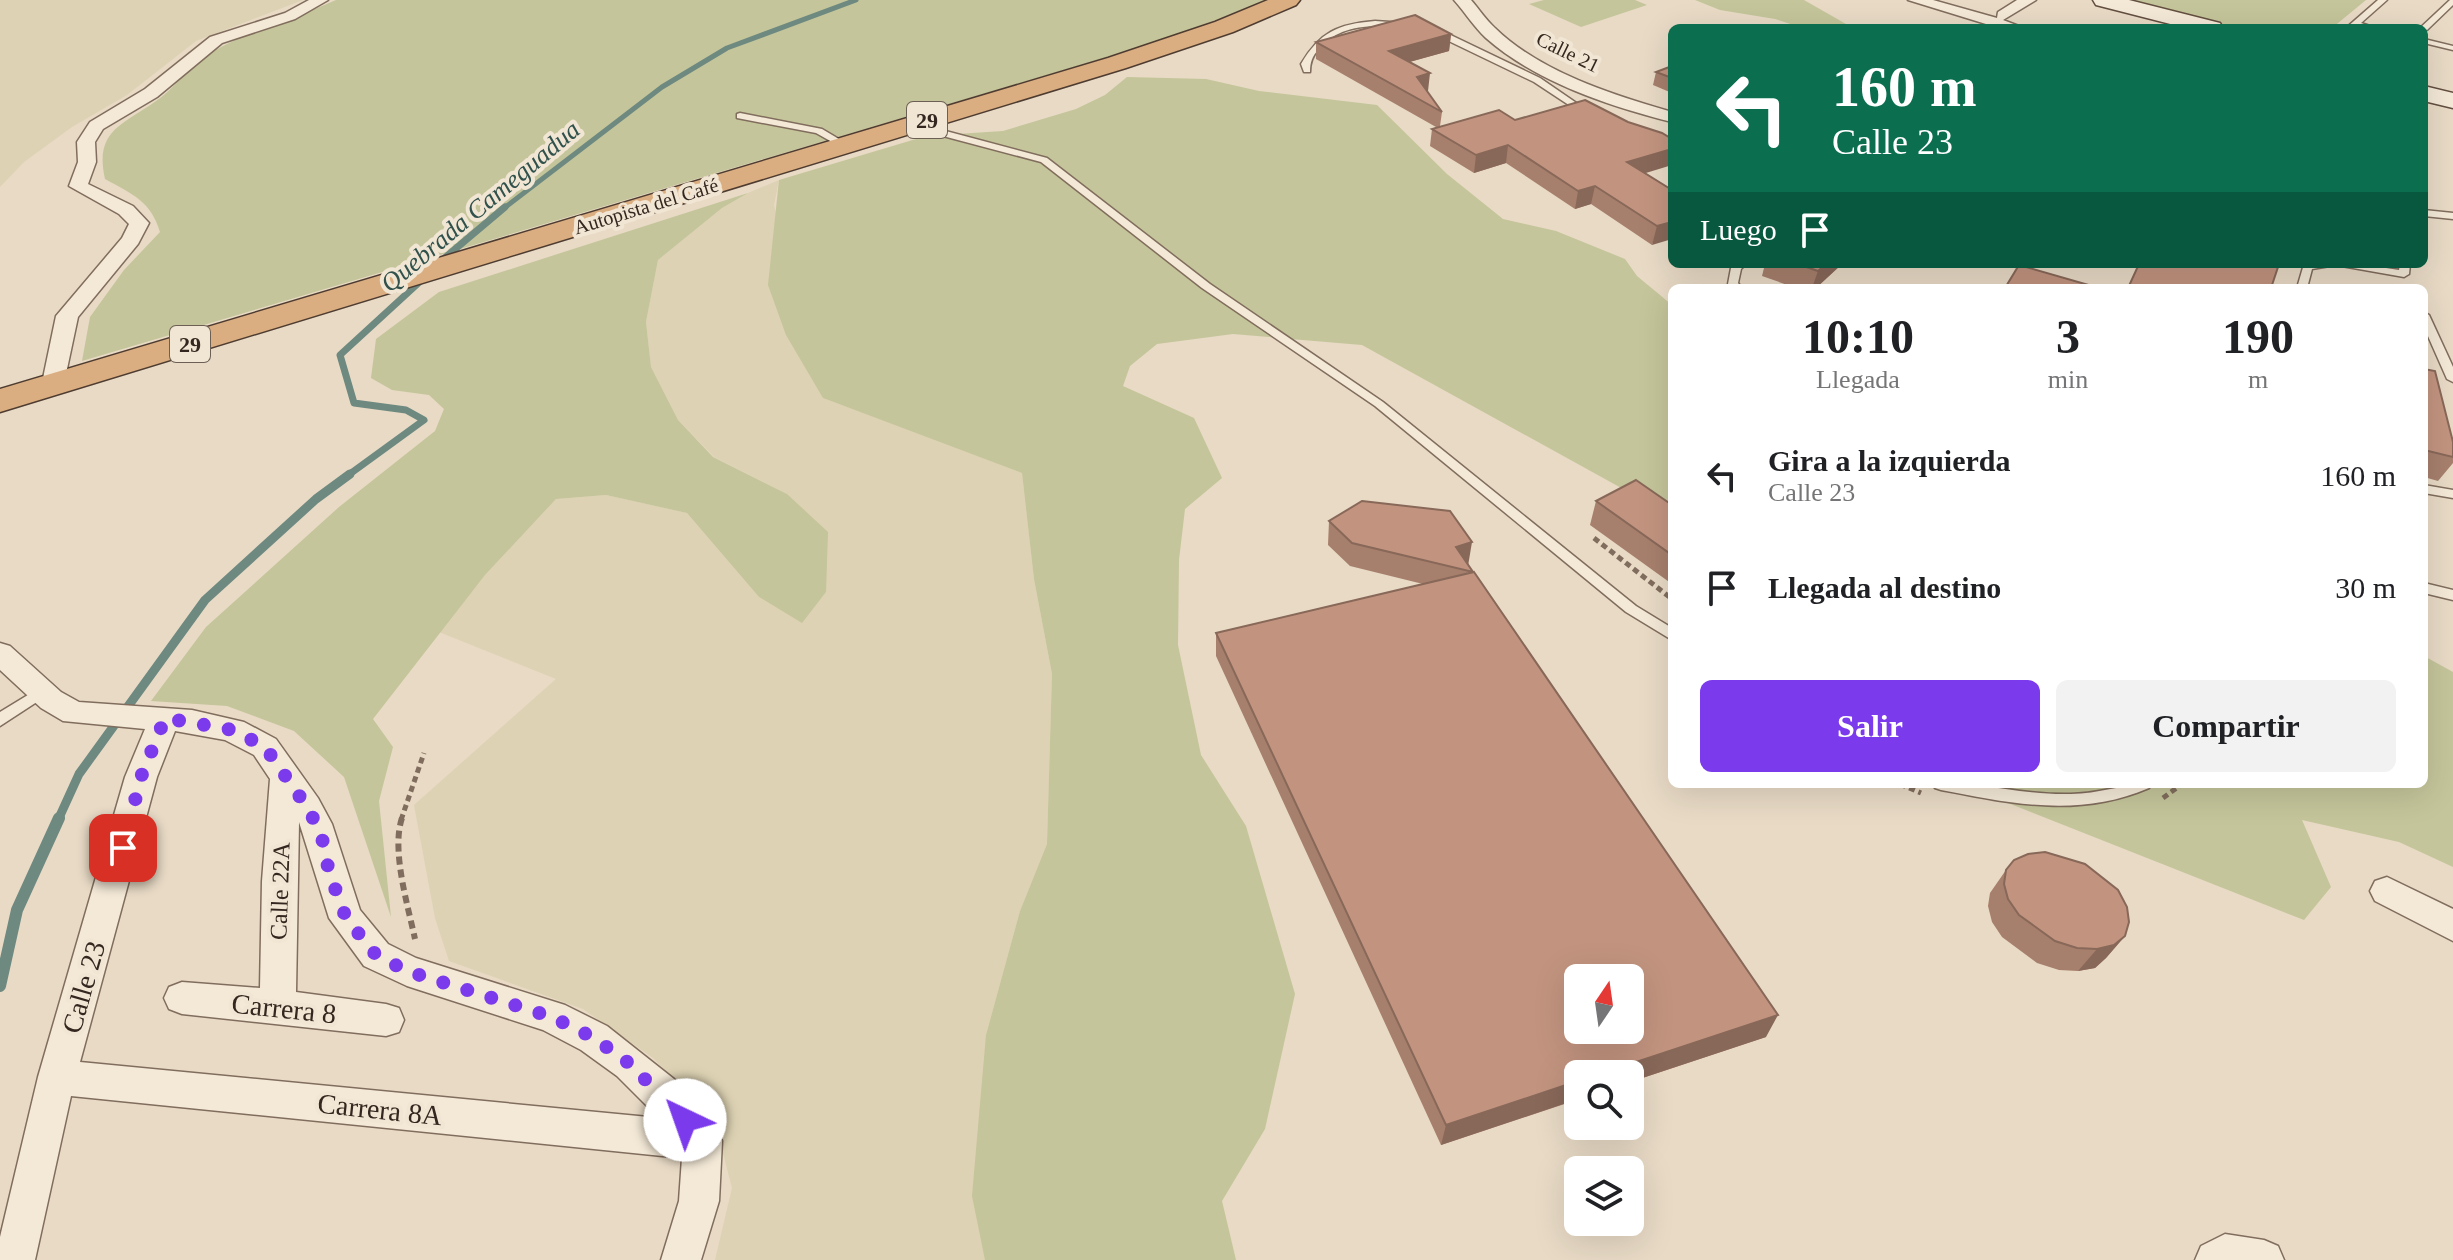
<!DOCTYPE html>
<html lang="es">
<head>
<meta charset="utf-8">
<style>
  body { margin:0; font-family:"Times New Roman",serif; background:#f2f2f2; color:#202124; height:100vh; display:flex; flex-direction:column; font-size:30px; white-space:nowrap }
  * { box-sizing:border-box; margin:0 }
  p { font-size:26px; color:#757577 }
  .icon { flex:none; width:44px; height:44px; fill:none; stroke:currentColor; stroke-width:2; stroke-linecap:round; stroke-linejoin:round }
  .map { position:relative; flex:1; overflow:hidden }
  .details { position:absolute; left:1668px; top:284px; width:760px; height:504px; display:flex; flex-direction:column; background:#fff; border-radius:12px; box-shadow:0 8px 32px #0002 }
  .details>* { flex:none }
  .banner { position:absolute; left:1668px; top:24px; width:760px; height:244px; border-radius:12px; box-shadow:0 8px 32px #0002; background:#0b6e4f; color:#fff; overflow:hidden }
  .needle { width:52px; rotate:13deg }
  .tools { position:absolute; left:1564px; top:964px; display:grid; gap:16px }
  .tools a { display:grid; place-items:center; width:80px; height:80px; border-radius:12px; background:#fff; box-shadow:0 8px 32px #0002; font-size:40px }
  .pin { position:absolute; display:grid; place-items:center; width:68px; height:68px; color:#fff; margin:-34px; border-radius:16px; box-shadow:0 4px 12px #0006 }
  .me { position:absolute; width:88px; margin:-44px; rotate:318deg; stroke-linejoin:round; filter:drop-shadow(0 0 6px #0008) }
  .turn { display:flex; align-items:center; gap:28px; height:168px; padding:0 32px; font-size:36px }
  .turn .icon { width:104px; height:104px; stroke-width:2.5 }
  .turn b { display:block; font-size:56px; line-height:68px }
  .then { display:flex; align-items:center; height:76px; padding:0 32px; background:#0003; gap:16px; font-size:30px }
  .eta { display:flex; justify-content:space-evenly; align-items:center; height:136px; text-align:center }
  .eta b { font-size:48px; font-weight:700; line-height:56px }
  .primary-button { display:flex; gap:16px; margin-top:auto; padding:16px 32px }
  .primary-button a { flex:1; height:92px; border-radius:12px; background:#7c3aed; color:#fff; font-size:32px; font-weight:700; line-height:92px; text-align:center }
  .primary-button a+a { background:#f2f2f2; color:#202124 }
  ul { padding:0; list-style:none }
  li { display:flex; align-items:center; gap:24px; height:112px; padding:0 32px }
  li div { flex:1 }
  li b { display:block; font-size:30px }
  li em { font-style:normal }
  .map>svg:first-child { display:block }
</style>
</head>
<body>
<div class="map">
<svg width="2453" height="1260" viewBox="0 0 2453 1260">
  <rect width="100%" height="100%" fill="#e8dac5"/>
  <path fill="#ddd2b3" d="M0,0H303L196,41L127,95L72,127L24,162L0,187Z
    M779,180L774,205L823,398L1022,473L1034,579L1052,674L1047,844L1020,911L986,1035L985,1260H715L732,1188L715,1122L653,1058L583,1009L449,961L435,918L414,805L556,679L439,632L485,575L556,499L606,495L687,513L759,597L801,622L826,592L787,494L714,457L678,420L651,367L646,322L658,260L722,208L748,193Z"/>
  <path fill="#c4c59a" d="M336,0H1270L1148,45L82,361L90,317L124,270L160,232C151,201 132,194 105,179C94,130 123,125 156,101C173,90 185,71 201,59C241,32 292,20 336,0Z
    M1544,0H1635L1647,5L1581,27L1529,4Z
    M1695,0H1804L1853,28H1803L1775,19L1720,10Z
    M2124,0H2366L2332,28H2231Z
    M1127,77L1206,79L1259,91L1377,105L1447,174L1503,219L1556,231L1625,259L1637,276L1672,305V516L1362,345L1233,334L1157,344L1130,366L1123,386L1194,418L1222,478L1185,509L1179,560L1178,645L1201,755L1246,826L1295,994L1265,1129L1222,1201L1236,1260H985L972,1196L986,1035L1020,911L1047,844L1052,674L1034,579L1022,473L823,398L786,335L768,285L779,180L926,136L1003,131L1076,109L1105,95Z
    M748,193L722,208L658,260L646,322L651,367L678,420L713,457L787,494L828,532L826,592L802,623L759,597L687,513L606,495L556,499L485,575L373,719L393,747L379,801L391,917L344,777L294,731L227,706L151,701L206,627L339,507L435,431L444,409L429,395L392,390L371,378L376,339L439,292Z
    M2424,656L2453,672V867L2399,842L2302,820L2331,887L2304,920L2008,803L2000,784H2424Z"/>
  <g fill="none" stroke-linecap="round" stroke-linejoin="round">
    <path stroke="#6e8980" stroke-width="5" d="M503,209L662,87L727,48L856,0"/>
    <path stroke="#6e8980" stroke-width="7" d="M441,261L505,207
      M347,476L424,420L406,410L354,403L340,355L425,277"/>
    <path stroke="#6e8980" stroke-width="9" d="M58,820L79,774L205,600L316,499L350,474"/>
    <path stroke="#6e8980" stroke-width="12" d="M0,986L17,910L59,818"/>
    <defs>
      <path id="service" d="M2378,0H2387L2361,23L2376,28H2346Z
        M2450,0H2453V5L2427,30L2420,28Z
        M1375,21L1405,23L1409,25L1405,27C1375,25 1340,23 1319,49C1312,56 1310,63 1310,72H1304L1301,64C1320,32 1338,24 1375,21Z
        M1430,28H1436L1540,78L1591,113L1584,115L1534,82L1430,32Z
        M2424,39L2453,46V50L2424,43Z
        M740,113L822,129L849,145L841,147L816,133L737,118V114Z
        M912,122L1047,158L1210,284L1383,402L1636,606L1672,628V640L1626,612L1375,406L1202,288L1041,162L909,127L908,125Z
        M2424,210L2453,213V219L2424,216Z
        M1735,264H1746L1741,269L1738,283L1742,288H1731L1728,284L1731,268Z
        M2304,264H2360L2399,270L2400,264H2410L2409,274L2404,277L2336,265L2312,269L2307,288H2297Z
        M2424,312L2429,315L2453,367V382L2447,379L2424,327Z
        M2424,485L2453,490V498L2424,493Z
        M2424,583L2453,590V600L2424,593Z
        M41,687L46,688L48,692L46,696L0,726V712Z
        M1933,784C1948,784 1963,783 1977,785C2008,789 2039,795 2071,794C2098,794 2123,784 2151,784L2149,788C2079,818 2013,804 1941,790L1935,788Z"/>
      <path id="minor" d="M309,0H328L295,19L222,43L157,97L103,129L95,142L96,162L88,184L133,206L149,223L138,244L78,317L64,383L61,388H45L42,383L56,316L122,238L129,224L119,214L69,186L78,162L77,142L90,122L145,89L210,37L285,13Z
        M1454,0H1471C1479,9 1486,20 1495,28C1540,72 1613,95 1672,112V122C1609,106 1536,82 1486,38C1474,27 1465,12 1454,0Z
        M1908,0H1933L1997,18L1998,12L2017,0H2036L2003,20L2024,28H1999Z
        M0,643L10,646L61,692L79,702L192,710L244,722L276,739L318,798L332,824L360,910L388,944L416,958L565,1005L607,1026L674,1079L717,1128L722,1141L719,1201L701,1260H661L679,1201L682,1158L71,1096L35,1260H0V1237L38,1077L125,777L145,729L63,721L41,708L0,670ZM175,731L225,740L254,755L270,779L262,881L260,988L182,982L169,987L164,998L169,1009L182,1014L386,1036L399,1032L404,1020L399,1008L386,1004L296,992L299,822L329,918L364,966L407,986L543,1030L581,1050L617,1076L659,1118L80,1062L157,777Z
        M2387,877L2453,909V941L2375,901L2370,891L2375,881Z
        M2225,1234L2264,1240L2278,1246L2284,1260H2195L2201,1246Z"/>
      <path id="secondary" d="M2093,0H2129L2220,23L2223,28H2186L2096,5Z
        M2424,86L2453,93V108L2424,101Z"/>
      <path id="trunk" d="M1268,0H1300L1296,5L1233,32L1126,68L0,412V389L1108,58L1215,22Z"/>
    </defs>
    <use href="#service" stroke="#816d5d" stroke-width="3"/>
    <use href="#minor" stroke="#816d5d" stroke-width="3"/>
    <use href="#secondary" stroke="#634e40" stroke-width="3"/>
    <use href="#trunk" stroke="#4f3c31" stroke-width="3"/>
    <path stroke="#816d5d" stroke-width="5" stroke-dasharray="6 4" stroke-linecap="butt" d="M1594,538L1672,599
      M1900,784L1921,793
      M2163,798L2182,784
      M401,820L424,753"/>
    <path stroke="#816d5d" stroke-width="6" stroke-dasharray="8 5" stroke-linecap="butt" d="M402,818C391,850 408,906 415,939"/>
    <use href="#service" fill="#f4e9d7" fill-rule="evenodd"/>
    <use href="#minor" fill="#f4e9d7" fill-rule="evenodd"/>
    <use href="#secondary" fill="#f4e9d7" fill-rule="evenodd"/>
    <use href="#trunk" fill="#daae80" fill-rule="evenodd"/>
  </g>
  <path fill="#a77f6d" d="M1451,34L1449,51L1409,62L1428,91H1427L1442,112L1440,126L1515,120L1645,173L1672,190L1652,245L1591,204L1575,209L1506,163L1474,173L1430,146L1432,129L1436,127L1316,59V42Z
    M1672,66V93L1653,85L1656,72Z
    M1765,264H1842L1816,288H1796L1762,276Z
    M2424,369L2453,442V463L2438,481L2424,477Z
    M1596,501L1672,505V584L1590,525Z
    M1329,521L1468,565L1766,1037L1441,1145L1216,656V633L1423,584L1350,566L1328,545Z
    M2006,870L2125,936L2106,958L2095,968L2078,971L2059,970L2037,963L2002,937L1992,922L1988,906L1990,893Z"/>
  <path fill="#886859" d="M1451,34L1449,51L1388,68L1389,51Z
    M1430,73L1428,91L1415,95L1417,77Z
    M1508,145L1506,163L1474,173L1476,155Z
    M1672,149V165L1623,180L1627,162Z
    M1595,186L1591,204L1575,209L1578,191Z
    M1672,222V239L1652,245L1657,226Z
    M1826,264H1842L1816,288H1812L1818,271Z
    M1472,542L1468,566L1456,547Z
    M2125,936L2106,958L2095,968L2078,971L2097,949Z
    M1778,1015L1766,1037L1630,1082V1074H1600Z
    M1578,1081V1099L1441,1145L1446,1125Z"/>
  <path fill="#c2947f" stroke="#886859" stroke-width="2" fill-rule="evenodd" d="M1415,15L1451,34L1389,51L1430,73L1417,77L1442,112L1316,42Z
    M1672,66V78L1656,72Z
    M1585,100L1628,122L1662,133L1672,139V149L1627,162L1672,190V222L1657,226L1595,186L1578,191L1508,145L1476,155L1432,129L1499,110L1515,120Z
    M1798,264H1826L1818,271Z
    M2139,264H2279L2271,288H2128Z
    M2019,265L2099,288H2005Z
    M2424,369L2435,371L2453,442V457L2424,450Z
    M1636,480L1672,505V555L1596,501Z
    M1362,501L1450,511L1472,542L1456,547L1473,572L1352,543L1329,521Z
    M1474,572L1778,1015L1600,1074H1578V1081L1446,1125L1216,633ZM1578,978H1630V1030H1578Z
    M2045,852L2085,864L2118,890L2127,907L2129,922L2125,936L2114,945L2097,949L2077,948L2055,941L2019,915L2008,899L2004,884L2006,870L2014,860L2028,854Z"/>
  <g fill="none" stroke-linecap="round" stroke-linejoin="round">
    <path stroke="#7c3aed" stroke-width="14" stroke-dasharray="0 25.2" d="M123,848L141,777L165,718L233,730L265,747L307,807L321,833L329,872L346,918L376,955L407,971L552,1017L594,1038L630,1064L685,1120"/>
  </g>
  <g text-anchor="middle" stroke-width="8" stroke-linejoin="round" paint-order="stroke">
    <g font-size="20" fill="#33271f" stroke="#f1e5d3">
      <text transform="translate(1568 52) rotate(26)" y="7">Calle 21</text>
      <text transform="translate(646 206) rotate(-17)" y="7">Autopista del Café</text>
    </g>
    <g fill="#f1e5d3" stroke="#6c6055" stroke-width="2">
      <rect x="907" y="102" width="40" height="36" rx="6"/>
      <rect x="170" y="326" width="40" height="36" rx="6"/>
    </g>
    <g font-size="22" font-weight="bold" fill="#33271f">
      <text x="927" y="128">29</text>
      <text x="190" y="352">29</text>
    </g>
    <g font-size="24" fill="#33271f" stroke="#f1e5d3">
      <text transform="translate(280 891) rotate(-88)" y="8">Calle 22A</text>
    </g>
    <g font-size="26" font-style="italic" fill="#30514c" stroke="#f1e5d3">
      <text transform="translate(480 206) rotate(-40)" y="9">Quebrada Cameguadua</text>
    </g>
    <g font-size="28" fill="#33271f" stroke="#f1e5d3">
      <text transform="translate(83 987) rotate(-74)" y="10">Calle 23</text>
      <text transform="translate(284 1008) rotate(6)" y="10">Carrera 8</text>
      <text transform="translate(380 1109) rotate(6)" y="10">Carrera 8A</text>
    </g>
  </g>
</svg>
<div class="tools">
<a><svg class="needle" viewBox="-14 -14 28 28"><path d="M0-13l5 13h-10z" fill="#e53935"/><path d="M0 13l5-13h-10z" fill="#757577"/></svg></a>
<a><svg class="icon" aria-label="search" viewBox="0 0 24 24"><circle cx="10" cy="10" r="6"/><path d="M15 15l6 6"/></svg></a>
<a><svg class="icon" aria-label="layers" viewBox="0 0 24 24"><path d="M12 4l9 5-9 5-9-5zM3 14l9 5 9-5"/></svg></a>
</div>
<div class="pin" style="left:123px;top:848px;background:#d93025"><svg class="icon" aria-label="arrive" viewBox="0 0 24 24"><path d="M6 21V4h12l-3 4 3 4H6"/></svg></div>
<svg class="me" style="left:685px;top:1120px" viewBox="-20 -20 40 40"><circle r="19" fill="#fff"/><path d="M0-13L10 11 0 6-10 11z" fill="#7c3aed"/></svg>
<div class="banner">
<div class="turn"><svg class="icon" aria-label="left" viewBox="0 0 24 24"><path d="M17 20v-9H6M10 6l-5 5 5 5"/></svg><div><b>160 m</b>Calle 23</div></div>
<div class="then">Luego<svg class="icon" aria-label="arrive" viewBox="0 0 24 24"><path d="M6 21V4h12l-3 4 3 4H6"/></svg></div>
</div>
<section class="details">
<div class="eta">
<div><b>10:10</b><p>Llegada</p></div>
<div><b>3</b><p>min</p></div>
<div><b>190</b><p>m</p></div>
</div>
<ul>
<li><svg class="icon" aria-label="left" viewBox="0 0 24 24"><path d="M17 20v-9H6M10 6l-5 5 5 5"/></svg><div><b>Gira a la izquierda</b><p>Calle 23</p></div><em>160 m</em></li>
<li><svg class="icon" aria-label="arrive" viewBox="0 0 24 24"><path d="M6 21V4h12l-3 4 3 4H6"/></svg><div><b>Llegada al destino</b></div><em>30 m</em></li>
</ul>
<div class="primary-button"><a>Salir</a><a>Compartir</a></div>
</section>
</div>
</body>
</html>
